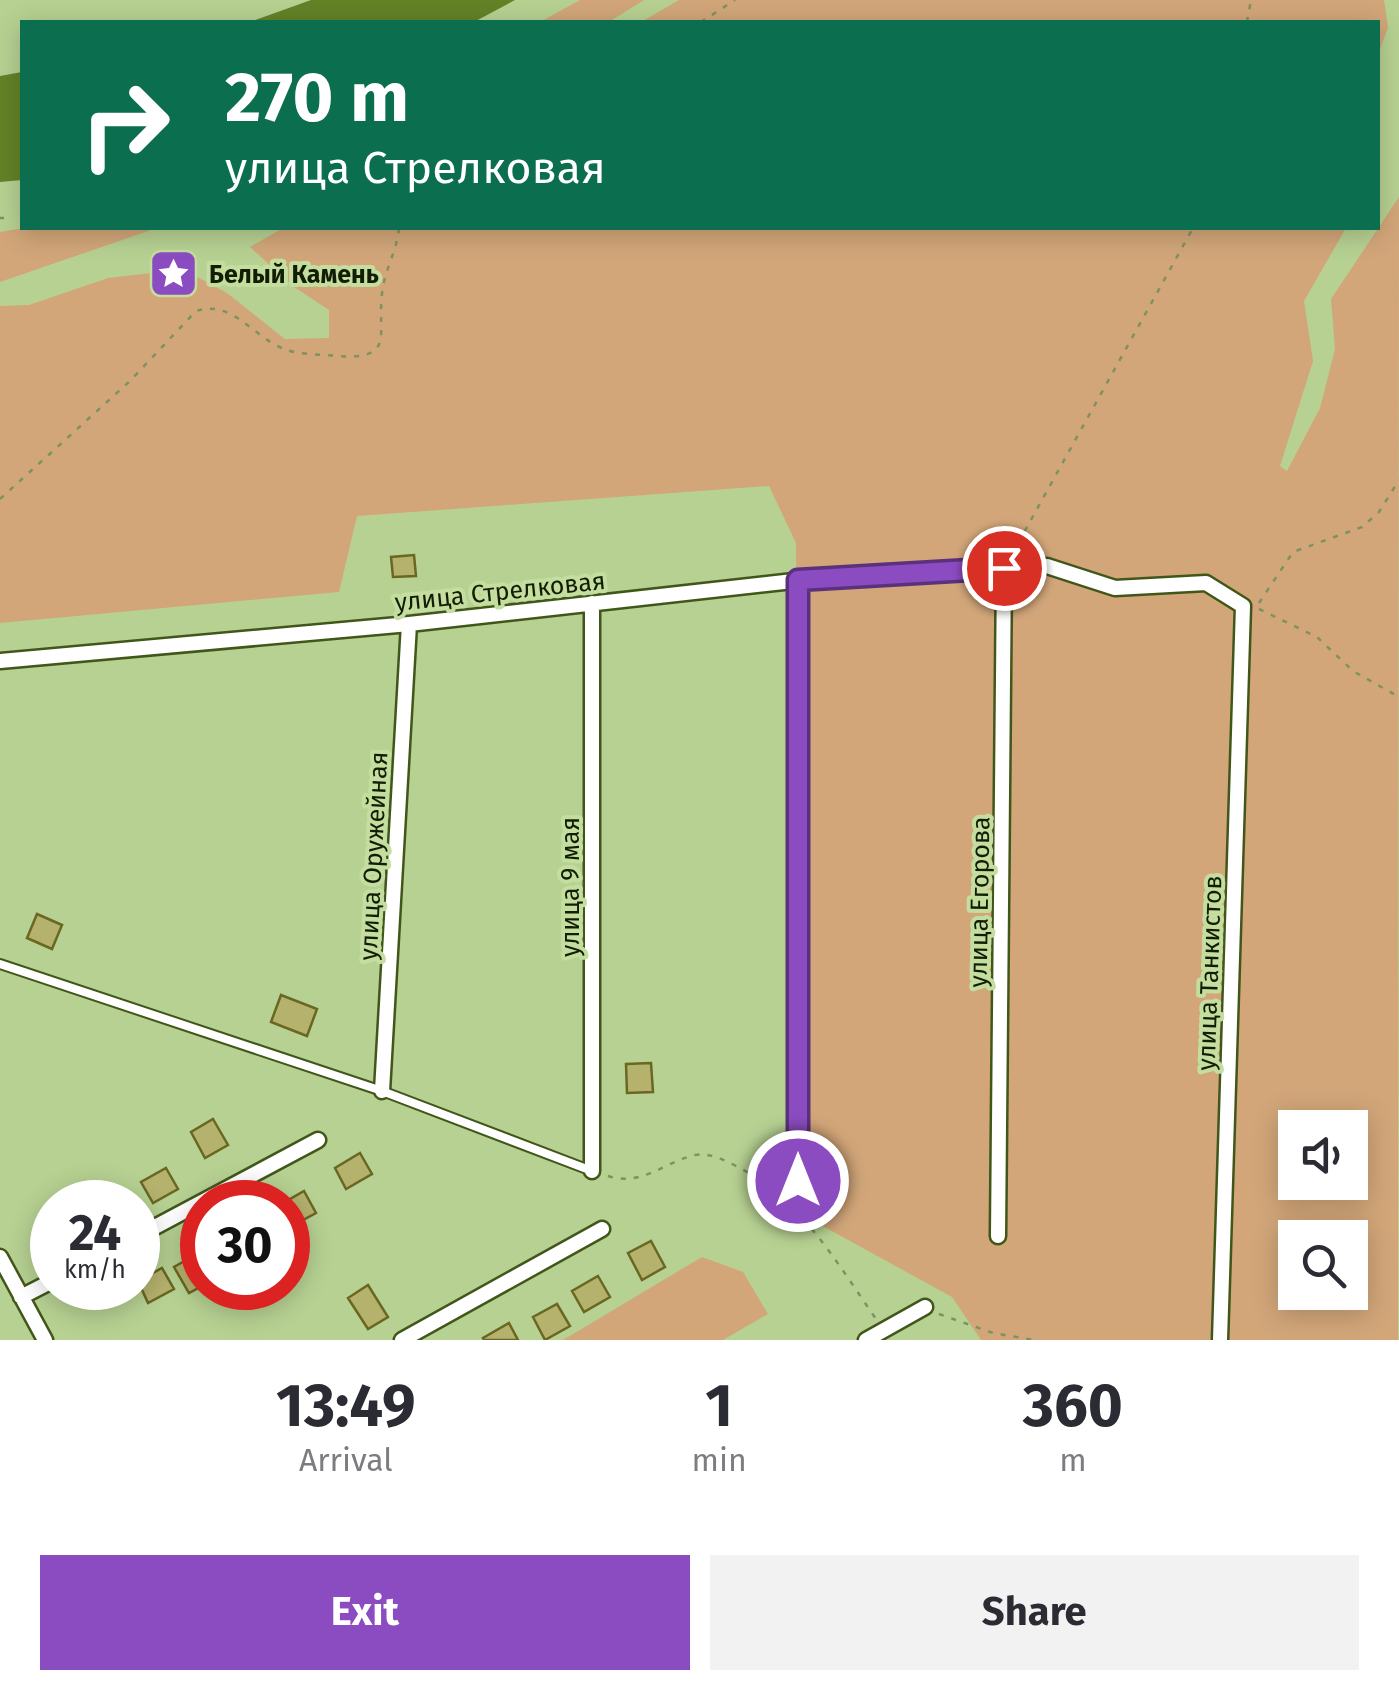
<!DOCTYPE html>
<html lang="en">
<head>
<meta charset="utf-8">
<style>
  body { margin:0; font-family:"Fira Sans",sans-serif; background:#f2f2f3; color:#2b2b33; height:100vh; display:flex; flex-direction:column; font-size:38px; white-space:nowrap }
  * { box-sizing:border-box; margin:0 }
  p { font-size:32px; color:#7c7c81 }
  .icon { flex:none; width:55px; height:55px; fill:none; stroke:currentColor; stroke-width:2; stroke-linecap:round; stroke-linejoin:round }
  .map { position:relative; height:1340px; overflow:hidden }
  .panel { display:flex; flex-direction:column; background:#fff; flex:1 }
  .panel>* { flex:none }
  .guide { position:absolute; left:20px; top:20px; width:1360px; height:210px; border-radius:0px; box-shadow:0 5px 25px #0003; background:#0b6e4f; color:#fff; overflow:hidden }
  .tools { position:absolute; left:1278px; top:1110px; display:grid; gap:20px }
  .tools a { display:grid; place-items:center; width:90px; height:90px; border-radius:0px; background:#fff; box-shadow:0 5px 25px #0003; font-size:50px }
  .speed { position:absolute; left:30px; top:1180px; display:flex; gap:20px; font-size:50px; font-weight:700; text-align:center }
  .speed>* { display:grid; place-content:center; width:130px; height:130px; border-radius:50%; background:#fff; box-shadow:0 5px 25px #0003; line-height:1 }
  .speed small { font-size:25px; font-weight:400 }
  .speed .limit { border:15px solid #d22; background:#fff; color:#111 }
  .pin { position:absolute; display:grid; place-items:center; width:85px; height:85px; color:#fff; margin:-42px; border:5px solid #fff; border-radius:50%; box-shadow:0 2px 10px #0007 }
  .me { position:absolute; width:110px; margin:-55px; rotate:0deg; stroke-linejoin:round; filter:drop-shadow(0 0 8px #0008) }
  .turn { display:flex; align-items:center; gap:35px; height:210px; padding:0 40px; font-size:45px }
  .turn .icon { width:130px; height:130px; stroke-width:2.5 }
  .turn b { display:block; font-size:70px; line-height:85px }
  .eta { display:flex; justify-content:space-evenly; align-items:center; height:170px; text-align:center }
  .eta b { font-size:60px; font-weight:700; line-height:70px }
  .primary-button { display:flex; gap:20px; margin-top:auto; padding:20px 40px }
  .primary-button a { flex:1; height:115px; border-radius:0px; background:#8c4cc1; color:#fff; font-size:40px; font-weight:700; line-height:115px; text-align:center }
  .primary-button a+a { background:#f2f2f3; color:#2b2b33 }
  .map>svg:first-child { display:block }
</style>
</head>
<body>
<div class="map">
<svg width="1399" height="1340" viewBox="0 0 1399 1340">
  <rect width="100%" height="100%" fill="#b7d192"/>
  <path fill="#d2a679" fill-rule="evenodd" d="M580,0H644L609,22H540Z
    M679,0H1384L1388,28L1378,54V22H641Z
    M1399,197L1398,1340H981L952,1297L799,1213L796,543L769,486L357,516L339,592L0,623V306L29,305L108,278L152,273L162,258L227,293L285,339L329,338V310L294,287L250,247L283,228H1346L1304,301L1313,361L1280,466L1287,471L1320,408L1335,349L1331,299ZM1295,1128H1350V1182H1295ZM1295,1238H1350V1292H1295Z
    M23,228H157L0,282V232Z
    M702,1257L743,1272L768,1314L723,1340H563Z"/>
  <path fill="#638327" d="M311,0H515L474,22H250Z
    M22,72V180L0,182V76Z"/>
  <path fill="#b5b26e" stroke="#6a6723" stroke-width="2.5" d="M414,555L416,576L393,577L391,557Z
    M37,914L62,925L52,949L27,938Z
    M281,995L317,1009L307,1036L271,1022Z
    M651,1063L653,1092L627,1093L626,1064Z
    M213,1119L228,1145L205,1158L191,1132Z
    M360,1153L372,1174L346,1189L335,1168Z
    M166,1168L178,1189L153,1203L141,1182Z
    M304,1191L316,1213L290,1227L285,1202Z
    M651,1241L665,1267L642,1280L628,1253Z
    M197,1254L202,1264V1286L189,1293L174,1267Z
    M162,1268L174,1289L148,1303L138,1281Z
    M598,1276L610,1297L584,1312L572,1291Z
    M368,1285L388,1317L368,1329L348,1298Z
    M557,1304L570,1326L545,1340L533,1317Z
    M509,1323L518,1340H484L483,1338Z"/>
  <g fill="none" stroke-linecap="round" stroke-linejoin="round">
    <defs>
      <path id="lane" d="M0,964L382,1091L592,1171"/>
      <path id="street" d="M0,661L409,624L811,579L1047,566L1115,588L1206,583L1243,606L1220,1340
        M382,1091L409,624
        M592,1171V603
        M798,1181V580
        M138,1236L318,1140
        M998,1236L1004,568
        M0,1257L45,1340
        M21,1297L52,1281
        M402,1340L602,1229
        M866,1340L925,1307"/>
    </defs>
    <use href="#lane" stroke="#41571a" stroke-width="12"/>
    <use href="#street" stroke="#41571a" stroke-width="19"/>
    <path stroke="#7e9261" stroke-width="2.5" stroke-dasharray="5 8" stroke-linecap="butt" d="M701,22L735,0
      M1247,22L1251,0
      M0,218H4
      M0,499L130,381L196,311C232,299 253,337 284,349C299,355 320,354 337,356C396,360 377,336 382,294C384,271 397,251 399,228
      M1012,554L1193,228
      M1259,603L1293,552L1362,527L1379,512L1399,480
      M1259,609L1317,637L1353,671L1399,697
      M608,1176C642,1187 664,1162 695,1155C710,1153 720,1158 732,1164C799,1196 835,1260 876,1319
      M939,1314L993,1333L1034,1340"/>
    <use href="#lane" stroke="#fff" stroke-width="8"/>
    <use href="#street" stroke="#fff" stroke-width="14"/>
  </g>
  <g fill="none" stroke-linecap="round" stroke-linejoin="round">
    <defs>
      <path id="route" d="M798,1181V580L1004,568"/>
    </defs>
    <use href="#route" stroke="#5b317d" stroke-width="25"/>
    <use href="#route" stroke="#8c4cc1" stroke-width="18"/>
  </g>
  <defs>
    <symbol id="sight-square" viewBox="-11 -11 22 22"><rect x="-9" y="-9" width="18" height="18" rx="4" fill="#8c4cc1" stroke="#c3de9e"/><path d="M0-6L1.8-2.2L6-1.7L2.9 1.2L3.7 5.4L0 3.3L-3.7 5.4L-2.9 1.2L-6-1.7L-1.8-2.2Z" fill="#fff"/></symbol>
  </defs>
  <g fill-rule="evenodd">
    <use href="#sight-square" x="146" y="246" width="55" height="55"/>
  </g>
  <g text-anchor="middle" stroke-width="8" stroke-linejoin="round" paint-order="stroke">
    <g font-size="25" font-weight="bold" fill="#131c04" stroke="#c3de9e" text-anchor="start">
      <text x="209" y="283">Белый Камень</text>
    </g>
    <g font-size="25" fill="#131c04" stroke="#c3de9e">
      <text transform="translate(500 591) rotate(-6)" y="9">улица Стрелковая</text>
      <text transform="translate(373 856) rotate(-87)" y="9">улица Оружейная</text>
      <text transform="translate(570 887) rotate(-90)" y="9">улица 9 мая</text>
      <text transform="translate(979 902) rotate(-89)" y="9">улица Егорова</text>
      <text transform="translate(1209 973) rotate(-88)" y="9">улица Танкистов</text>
    </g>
  </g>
</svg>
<div class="tools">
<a><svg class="icon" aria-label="sound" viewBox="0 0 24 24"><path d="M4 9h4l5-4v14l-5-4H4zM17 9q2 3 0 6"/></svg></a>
<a><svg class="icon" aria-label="search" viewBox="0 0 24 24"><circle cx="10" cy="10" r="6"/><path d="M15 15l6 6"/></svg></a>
</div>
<div class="speed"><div>24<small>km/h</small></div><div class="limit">30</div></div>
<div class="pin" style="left:1004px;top:568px;background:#d93025"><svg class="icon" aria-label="arrive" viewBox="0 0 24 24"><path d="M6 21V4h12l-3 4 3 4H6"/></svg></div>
<svg class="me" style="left:798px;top:1181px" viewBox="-20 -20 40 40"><circle r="17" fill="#8c4cc1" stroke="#fff" stroke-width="3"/><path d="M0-11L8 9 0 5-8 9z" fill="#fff"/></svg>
<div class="guide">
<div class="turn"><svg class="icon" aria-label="right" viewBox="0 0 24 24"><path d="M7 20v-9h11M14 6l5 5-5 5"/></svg><div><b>270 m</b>улица Стрелковая</div></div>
</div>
</div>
<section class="panel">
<div class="eta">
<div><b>13:49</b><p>Arrival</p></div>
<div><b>1</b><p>min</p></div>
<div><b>360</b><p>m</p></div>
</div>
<div class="primary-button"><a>Exit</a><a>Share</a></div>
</section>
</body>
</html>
